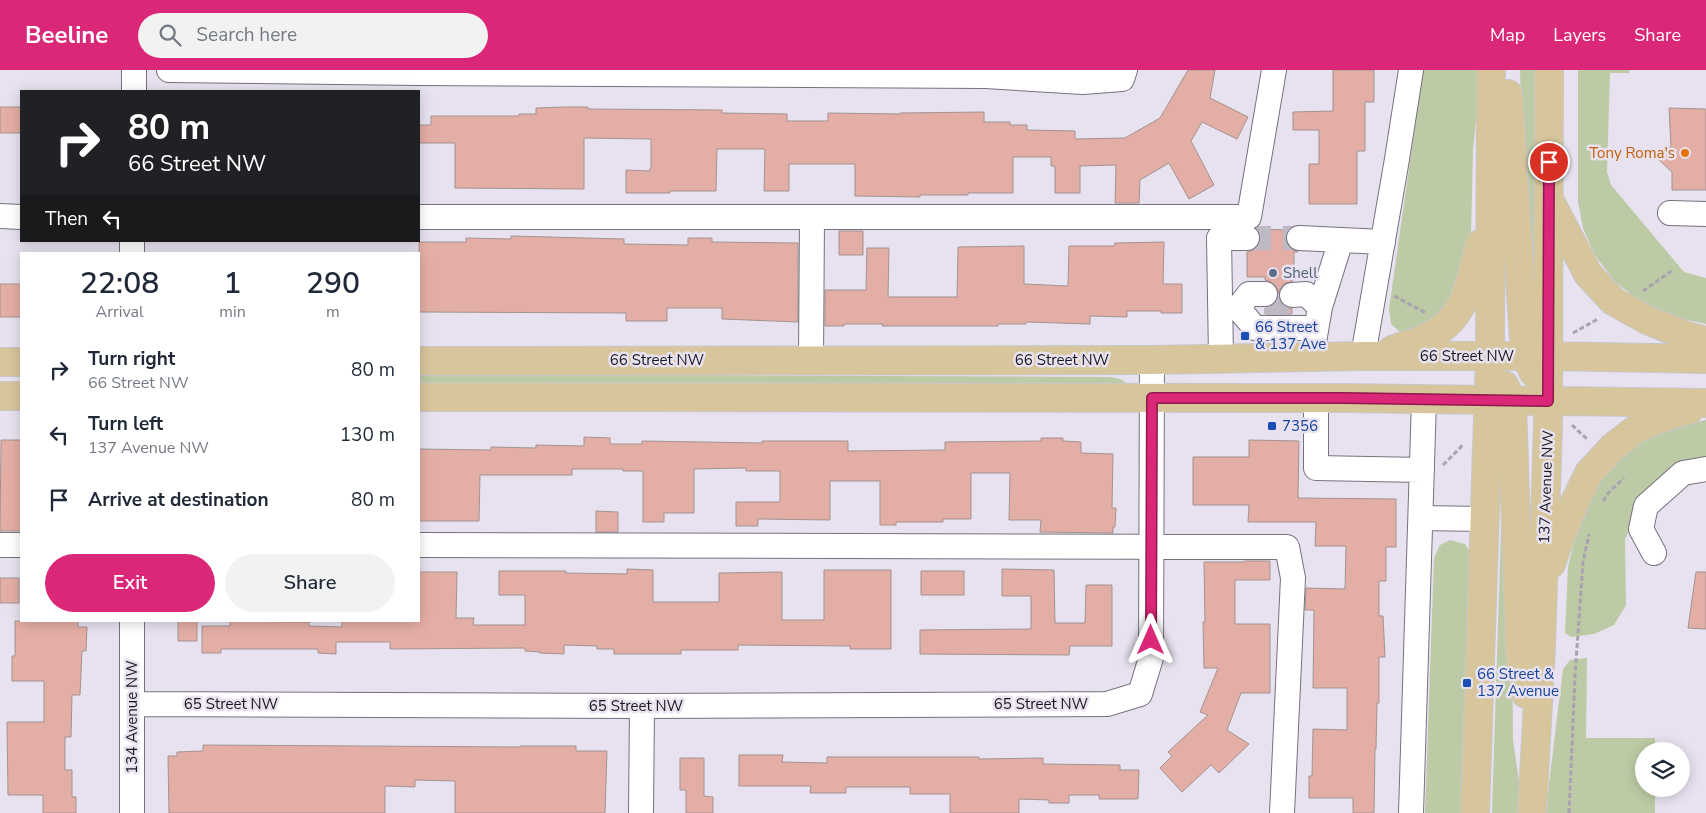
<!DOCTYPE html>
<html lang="en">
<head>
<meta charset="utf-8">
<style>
  body { margin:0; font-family:"Nunito Sans",sans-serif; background:#f2f2f3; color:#1f2937; height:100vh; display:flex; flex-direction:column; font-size:19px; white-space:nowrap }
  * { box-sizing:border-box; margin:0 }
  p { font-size:16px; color:#747a83 }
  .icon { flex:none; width:28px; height:28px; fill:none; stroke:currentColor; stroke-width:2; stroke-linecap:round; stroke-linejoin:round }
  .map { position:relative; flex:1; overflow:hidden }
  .side { position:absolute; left:20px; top:182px; width:400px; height:370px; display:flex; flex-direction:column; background:#fff; border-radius:0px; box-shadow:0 2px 12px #0003 }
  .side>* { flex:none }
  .banner { position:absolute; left:20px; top:20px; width:400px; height:152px; border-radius:0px; box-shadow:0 2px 12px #0003; background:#202124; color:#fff; overflow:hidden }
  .controls { position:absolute; left:1635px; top:672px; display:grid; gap:10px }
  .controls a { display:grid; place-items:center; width:55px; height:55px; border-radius:50%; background:#fff; box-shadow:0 2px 12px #0003; font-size:25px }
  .pin { position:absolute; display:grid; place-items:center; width:42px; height:42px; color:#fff; margin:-21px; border:2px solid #fff; border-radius:50%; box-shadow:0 1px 5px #0007 }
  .me { position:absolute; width:55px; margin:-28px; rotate:0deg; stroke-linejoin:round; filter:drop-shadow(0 0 4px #0008) }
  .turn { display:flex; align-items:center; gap:18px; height:105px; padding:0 25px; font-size:22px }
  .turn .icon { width:65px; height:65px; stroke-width:2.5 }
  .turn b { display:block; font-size:35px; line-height:42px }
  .then { display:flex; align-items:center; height:48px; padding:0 25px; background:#0003; gap:10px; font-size:19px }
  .eta { display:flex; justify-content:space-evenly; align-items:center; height:85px; text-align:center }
  .eta b { font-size:30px; font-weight:600; line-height:35px }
  .action { display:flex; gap:10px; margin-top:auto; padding:10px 25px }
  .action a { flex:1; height:58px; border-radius:30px; background:#db2777; color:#fff; font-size:20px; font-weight:600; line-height:58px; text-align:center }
  .action a+a { background:#f2f2f3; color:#1f2937 }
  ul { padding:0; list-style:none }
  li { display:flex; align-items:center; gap:15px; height:65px; padding:0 25px }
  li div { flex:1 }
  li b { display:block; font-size:19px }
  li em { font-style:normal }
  header { display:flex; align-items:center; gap:30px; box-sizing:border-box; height:70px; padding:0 25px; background:#db2777; color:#fff }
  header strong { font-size:24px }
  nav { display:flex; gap:28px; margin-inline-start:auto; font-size:18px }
  .search { width:350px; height:45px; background:#f2f2f3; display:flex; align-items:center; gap:12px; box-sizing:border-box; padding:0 18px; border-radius:28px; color:#747a83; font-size:19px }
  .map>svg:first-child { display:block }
</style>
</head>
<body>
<header>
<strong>Beeline</strong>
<div class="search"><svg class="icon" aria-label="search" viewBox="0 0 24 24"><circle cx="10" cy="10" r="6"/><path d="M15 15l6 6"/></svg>Search here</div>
<nav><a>Map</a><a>Layers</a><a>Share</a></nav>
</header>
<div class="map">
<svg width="1706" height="743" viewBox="0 0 1706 743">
  <rect width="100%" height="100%" fill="#e8e2f0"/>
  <path fill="#bccaa5" d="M1423,0H1481L1473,80L1471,165L1447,245L1410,265L1400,262L1391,254L1389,239Z
    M1520,0H1536L1535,206L1532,254H1528Z
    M1578,0H1630L1629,3H1610L1607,102L1611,115L1684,202L1706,208V254L1678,248L1640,231L1615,212L1594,184L1583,158L1578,132Z
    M419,304L1111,307L1123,310L1127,315L419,314Z
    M1706,350V393L1639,442L1625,469L1626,535L1614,555L1594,564L1571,567L1565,563L1568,497L1576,462L1602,404L1621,384L1650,366L1686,354Z
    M1502,428L1511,438L1513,670L1521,724L1520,743H1492Z
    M1450,470L1465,474L1471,484L1466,743H1425L1434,488L1440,475Z
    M1587,588L1586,668H1655V681H1644V719H1655V743H1547L1548,722L1563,599L1570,590Z"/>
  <path fill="#e3aea5" stroke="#a39390" d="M1188,0H1215L1210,28L1248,47L1237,69L1202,52L1191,71L1214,115L1189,129L1169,93L1140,110L1139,133H1115L1116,95L1080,96V123H1055V96H1051V87H1013V123H968V125H920V127L855,126V94H789V121H764L765,79H717L716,121H670V123H626V100L650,101V98H651V69L584,68V119L455,118V73H419V55H431V46H519V44H536V38L564,37H588V39L722,40V43L787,44V51H828V43L900,44V43L984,42V52H1010V55H1027V60L1075,61V69L1125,68L1160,48Z
    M1333,0H1374V32H1365V81H1357V134H1309V94H1319V60H1293V42L1333,41Z
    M0,37H21V63H0Z
    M1669,38L1706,39V120H1672V102L1658,89L1671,76Z
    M1257,159L1288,160L1285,167L1287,174L1291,179L1298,182H1294V207L1293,211L1284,214L1280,219L1279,224L1277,217L1271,212L1265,210V207H1247V182L1254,180L1259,174L1261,168Z
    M839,161H863V185H839Z
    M511,166L624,169V174L688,175V168H712V172L798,173V252L722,249V238H667V251H626V243L419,242V172H466V168L511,169Z
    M1164,172L1163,214H1182V243H1161V241H1127V247L1090,246V254L1026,252V254H998V256H882L883,254H844V256H825V220H866L867,178H889L888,227H957L958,177L1024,176V214L1068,216L1069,176H1114L1115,173Z
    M0,214H21V247H0Z
    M1278,226L1281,233L1286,237L1292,239V244H1265V238L1272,236L1277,231Z
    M584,367L610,368V374H642V371L762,373V371H848V381L945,380V372L1041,371V368H1063V371L1081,372V383L1113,384L1112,438H1116L1115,457H1113V463L1040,462L1041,450H1009L1010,403H971V449H943V452H896V455H880V411H830V450L758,449V456H736V432H780V401H746V398L694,399V443H664V452H643V401H623V399H572V405H480L479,451H419V379L491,380V377L536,378V375L584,376Z
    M1,370H21V461H0Z
    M1249,370L1299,371L1298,428L1396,429V477H1386V511H1379V546H1383L1385,587H1379V633H1377L1376,679H1375L1374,743H1353V728H1309V706H1312L1313,659L1347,660V618H1313L1314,540H1305L1306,518L1345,519L1346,476H1315L1316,452H1248L1249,435H1193V387H1249Z
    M596,441L618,442V462H596Z
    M1244,491H1270V510H1235V554H1270V623H1241L1227,660L1249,674L1219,703L1211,695L1182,722L1160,698L1172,686L1168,682L1208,645L1200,642L1218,598H1204L1203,552H1205L1204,492H1244Z
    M627,499L653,500V532H719V503L782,502V550H824V500H891V579H850V576L738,575V580H681V584H614V579H597V576L564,575V584L540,583V582L525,581V578L390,579V572H336V584L318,583V579H221V583H202V556H230V551L309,552V556L342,557V551H419V502H457L456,548H474L473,555H525V525H499V501H566V503L627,504Z
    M1002,499L1054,500L1055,553H1085L1086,515H1112V576H1070L1069,585L920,584V560L1031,559V526H1002Z
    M921,501H964V525H921Z
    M1696,502H1706V559L1688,558Z
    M0,508H19V533H0Z
    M15,551H78V557H87L86,581H82L80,625H72L71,667H65V700H72V727H76V743H43V725H8L7,652H44V611H12V586H15Z
    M178,551H197V571H178Z
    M203,675L520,677V676H576V681H607L605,743H455V711L415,710V717L385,716V743H169L168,686H177V682L203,681Z
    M739,685H783L782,692L827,693V687H979V689L1043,688V694L1120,695V700H1139L1138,729H1099V725H1069V733H1049V730L1019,729V743H950V724H910V717H846V723H810L811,716H739Z
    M680,688H704V726L713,727V743H686V720H680Z"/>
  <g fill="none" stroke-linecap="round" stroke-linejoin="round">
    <path stroke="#bfb9c6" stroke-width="24" stroke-dasharray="24 12" stroke-linecap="butt" d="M1247,168H1299
      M1265,238L1292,237"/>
    <defs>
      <path id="minor" d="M169,0L418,3L986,6L1083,12L1122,9L1125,0
        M134,21V0
        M1670,143L1706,144
        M0,146L21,147
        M419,147H1249L1274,0
        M1299,168L1383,172
        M132,184V171
        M1265,224H1249L1238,238L1255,258H1316
        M1292,225L1306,224L1320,237
        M1314,272L1320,237L1341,170
        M1363,286L1397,89L1411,0
        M1221,287L1219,168H1247
        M811,289L812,147
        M1316,328V398L1422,400
        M1421,448L1484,449
        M0,475H21
        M419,475L1287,477L1293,508L1282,743
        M1654,483L1641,459L1646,436L1683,403L1706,399
        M132,634L642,636L1107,634L1140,624L1151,588L1152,290
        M132,743V551
        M641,743L642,636
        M1411,743L1424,330"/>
      <path id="major" d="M1508,24L1525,286L1534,303
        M1551,133L1588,204L1613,231L1647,250L1687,266L1706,271
        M1392,280C1403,276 1415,273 1426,268C1466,250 1470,213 1480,174
        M419,291L1152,290L1363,286H1547L1706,289
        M0,292H21
        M1504,315L1512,331L1520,582L1526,624
        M0,326H21
        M419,327L1344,328L1706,333
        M1551,494L1559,470L1573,436L1589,403L1613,377L1636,359L1664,347L1689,340
        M1475,743L1490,287L1491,0
        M1532,743L1541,577L1548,355L1549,0"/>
    </defs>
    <use href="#minor" stroke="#77717e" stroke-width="26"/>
    <use href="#major" stroke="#c8c7c9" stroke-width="30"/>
    <path stroke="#a9a3af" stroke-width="3" stroke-dasharray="5 2.5" stroke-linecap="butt" d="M1643,221L1673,200
      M1394,226L1426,243
      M1573,263L1598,249
      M1572,355L1588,370
      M1443,395L1461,377L1462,374
      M1603,431L1610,421L1624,408
      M1569,743L1575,606L1583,492L1589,464"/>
    <use href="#minor" stroke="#fff" stroke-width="24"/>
    <use href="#major" stroke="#d7c59c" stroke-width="28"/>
  </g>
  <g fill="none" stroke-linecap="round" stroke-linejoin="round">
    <defs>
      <path id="route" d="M1151,570L1152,328H1344L1548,331L1549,92"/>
    </defs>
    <use href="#route" stroke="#8e194d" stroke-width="12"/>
    <use href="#route" stroke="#db2777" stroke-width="9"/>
  </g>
  <circle fill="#e8710a" stroke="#e8e2f0" stroke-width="2" cx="1685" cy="83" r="5"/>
  <circle fill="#5c6f8a" stroke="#e8e2f0" stroke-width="2" cx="1273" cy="203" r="5"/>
  <g fill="#1a4fb4" stroke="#e8e2f0" stroke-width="2">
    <rect x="1240" y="261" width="10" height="10" rx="2.5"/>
    <rect x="1267" y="351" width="10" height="10" rx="2.5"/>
    <rect x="1462" y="608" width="10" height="10" rx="2.5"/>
  </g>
  <g text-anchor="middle" stroke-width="5" stroke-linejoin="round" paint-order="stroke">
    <g font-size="15" fill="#c56008" stroke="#e8e2f0" text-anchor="end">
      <text x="1675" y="88">Tony Roma's</text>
    </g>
    <g font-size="15" fill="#4e5e75" stroke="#e8e2f0" text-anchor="start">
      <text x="1283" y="208">Shell</text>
    </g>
    <g font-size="15" fill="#164399" stroke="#e8e2f0" text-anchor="start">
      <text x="1255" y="262">66 Street<tspan x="1255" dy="17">&amp; 137 Ave</tspan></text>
      <text x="1282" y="361">7356</text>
      <text x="1477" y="609">66 Street &amp;<tspan x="1477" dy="17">137 Avenue</tspan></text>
    </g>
    <g font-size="15" fill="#1a171c" stroke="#e8e2f0">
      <text x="1467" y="291">66 Street NW</text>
      <text x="657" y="295">66 Street NW</text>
      <text x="1062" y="295">66 Street NW</text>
      <text transform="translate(1546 417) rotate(-88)" y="5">137 Avenue NW</text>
      <text x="231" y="639">65 Street NW</text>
      <text x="1041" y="639">65 Street NW</text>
      <text x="636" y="641">65 Street NW</text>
      <text transform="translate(132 647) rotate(-90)" y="5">134 Avenue NW</text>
    </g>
  </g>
</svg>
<div class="controls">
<a><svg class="icon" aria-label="layers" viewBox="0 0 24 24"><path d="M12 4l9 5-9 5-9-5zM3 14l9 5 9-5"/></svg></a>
</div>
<div class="pin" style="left:1549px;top:92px;background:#d93025"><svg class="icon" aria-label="arrive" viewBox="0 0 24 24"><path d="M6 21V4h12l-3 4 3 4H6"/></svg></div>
<svg class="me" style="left:1151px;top:570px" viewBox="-20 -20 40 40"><path d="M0-17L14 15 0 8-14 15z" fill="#db2777" stroke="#fff" stroke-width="4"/></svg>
<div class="banner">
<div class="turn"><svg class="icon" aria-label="right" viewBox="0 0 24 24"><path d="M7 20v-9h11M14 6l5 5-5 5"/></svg><div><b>80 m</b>66 Street NW</div></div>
<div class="then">Then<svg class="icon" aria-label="left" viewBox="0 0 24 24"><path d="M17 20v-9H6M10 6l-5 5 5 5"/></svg></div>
</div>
<section class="side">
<div class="eta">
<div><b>22:08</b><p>Arrival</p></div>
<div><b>1</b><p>min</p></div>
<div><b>290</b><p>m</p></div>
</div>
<ul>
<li><svg class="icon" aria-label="right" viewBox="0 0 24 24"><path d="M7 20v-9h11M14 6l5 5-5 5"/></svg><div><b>Turn right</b><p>66 Street NW</p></div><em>80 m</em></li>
<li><svg class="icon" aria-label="left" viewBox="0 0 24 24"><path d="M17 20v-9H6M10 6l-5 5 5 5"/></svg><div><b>Turn left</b><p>137 Avenue NW</p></div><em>130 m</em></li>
<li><svg class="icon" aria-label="arrive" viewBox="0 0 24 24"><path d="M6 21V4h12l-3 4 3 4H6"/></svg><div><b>Arrive at destination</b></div><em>80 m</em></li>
</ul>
<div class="action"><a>Exit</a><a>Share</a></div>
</section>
</div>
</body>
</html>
